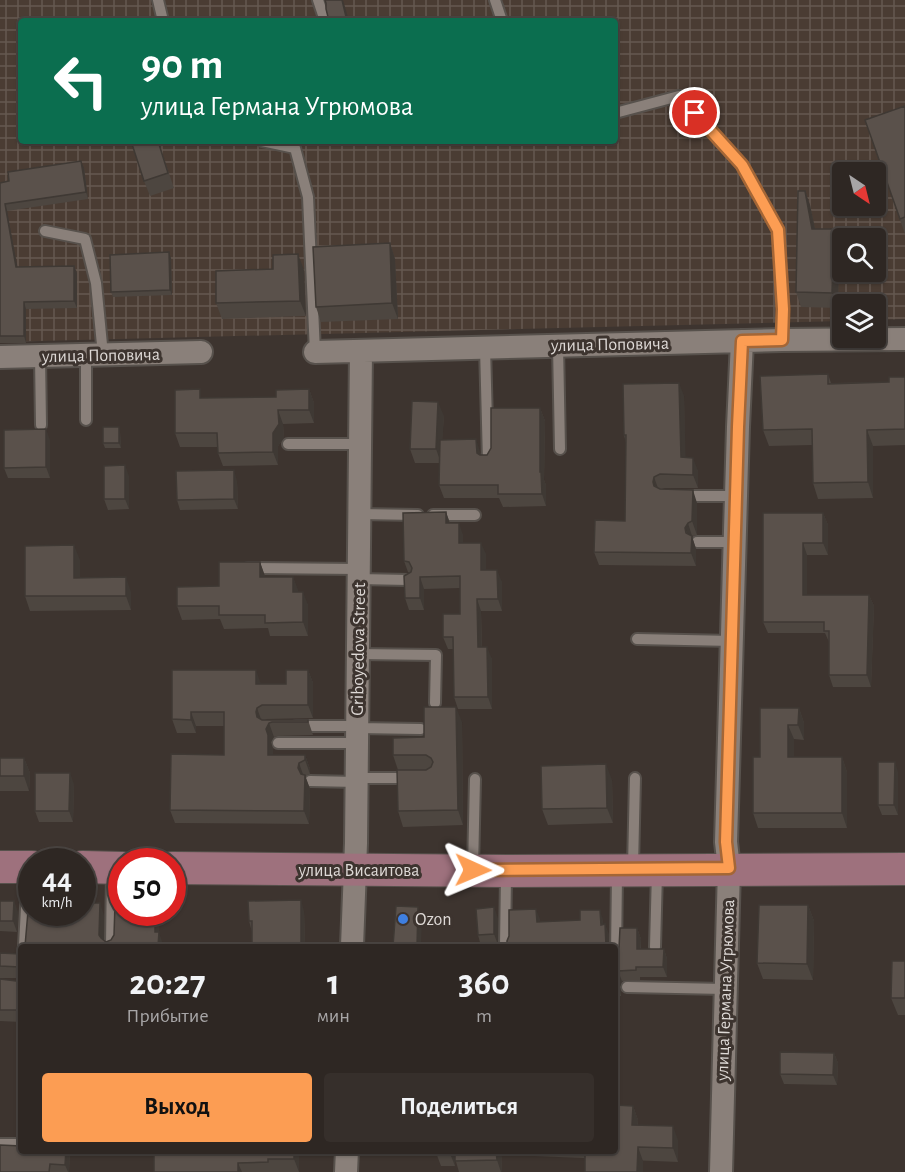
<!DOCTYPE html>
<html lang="ru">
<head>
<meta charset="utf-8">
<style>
  body { margin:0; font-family:"Alegreya Sans",sans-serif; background:#362f2b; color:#f1f3f6; height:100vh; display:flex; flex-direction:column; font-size:22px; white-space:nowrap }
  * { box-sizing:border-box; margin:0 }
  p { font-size:20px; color:#a7a5a6 }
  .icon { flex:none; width:33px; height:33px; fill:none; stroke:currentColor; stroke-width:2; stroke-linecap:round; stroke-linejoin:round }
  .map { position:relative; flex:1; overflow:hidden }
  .drawer { position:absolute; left:18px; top:944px; width:600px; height:210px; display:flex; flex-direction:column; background:#2e2723; border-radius:6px; box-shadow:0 2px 4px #0004,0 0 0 2px #494441 }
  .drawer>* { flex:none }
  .hud { position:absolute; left:18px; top:18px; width:600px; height:126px; border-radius:6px; box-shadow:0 2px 4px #0004,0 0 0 2px #494441; background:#0b6e4f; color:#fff; overflow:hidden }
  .needle { width:39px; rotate:145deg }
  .fabs { position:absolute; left:832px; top:162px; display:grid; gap:12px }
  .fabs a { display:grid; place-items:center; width:54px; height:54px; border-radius:6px; background:#2e2723; box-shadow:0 2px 4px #0004,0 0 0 2px #494441; font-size:30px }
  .speed { position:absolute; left:18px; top:848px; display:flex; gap:12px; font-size:30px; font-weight:700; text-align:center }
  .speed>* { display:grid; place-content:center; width:78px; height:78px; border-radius:50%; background:#2e2723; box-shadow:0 2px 4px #0004,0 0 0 2px #494441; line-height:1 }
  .speed small { font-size:15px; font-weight:400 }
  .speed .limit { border:9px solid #d22; background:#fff; color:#111 }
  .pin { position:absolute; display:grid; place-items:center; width:51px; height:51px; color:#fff; margin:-26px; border:3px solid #fff; border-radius:50%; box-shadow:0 2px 6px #0007 }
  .me { position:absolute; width:66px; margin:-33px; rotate:91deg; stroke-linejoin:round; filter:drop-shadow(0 0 4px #0008) }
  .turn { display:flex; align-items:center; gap:21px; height:126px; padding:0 24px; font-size:27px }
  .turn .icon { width:78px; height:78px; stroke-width:2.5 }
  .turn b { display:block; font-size:42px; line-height:51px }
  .eta { display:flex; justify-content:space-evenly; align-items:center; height:102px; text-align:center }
  .eta b { font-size:36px; font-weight:700; line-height:42px }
  .cta { display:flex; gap:12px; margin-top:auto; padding:12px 24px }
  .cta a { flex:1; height:69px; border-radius:6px; background:#fc9d53; color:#111; font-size:24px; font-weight:700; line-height:69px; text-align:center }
  .cta a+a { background:#362f2b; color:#f1f3f6 }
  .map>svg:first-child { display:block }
</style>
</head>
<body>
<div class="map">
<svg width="905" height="1172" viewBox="0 0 905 1172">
  <defs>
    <pattern id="industrial-grid" width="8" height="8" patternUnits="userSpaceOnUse" patternTransform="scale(1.5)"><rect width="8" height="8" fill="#4a3c33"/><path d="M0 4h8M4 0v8" fill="none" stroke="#645850"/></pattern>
  </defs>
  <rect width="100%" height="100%" fill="#3d342f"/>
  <path fill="url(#industrial-grid)" fill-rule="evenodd" d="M0,0H905V319L876,320V304H843V321L0,342ZM21,21H615V141H21ZM843,172H876V206H843ZM843,238H876V272H843Z"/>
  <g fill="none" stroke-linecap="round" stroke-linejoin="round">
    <defs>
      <path id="service" d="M158,0L163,21
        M318,0L325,21
        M495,0L502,21
        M615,113L679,96L742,165L778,230L783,309L782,340
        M262,141L295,148L308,197L315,352
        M45,231L85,239L96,283L103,355
        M558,345L560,449
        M485,347L488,461
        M86,355V420
        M40,356L41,425
        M288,444H360
        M683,496H736
        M359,514L418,515
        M433,515H475
        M697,542H735
        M248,568L358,569
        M358,579L409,580
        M637,639L733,641
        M358,654L436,655L435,703
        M296,726H357
        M357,728L421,729
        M278,743H357
        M357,778H410
        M310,781L357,782
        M633,867L635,778
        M473,869L475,779
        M24,946L28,869
        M111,946L112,869
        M505,946L506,875
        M655,947L657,872
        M616,955L617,874
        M627,987L725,989
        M0,1144H21"/>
      <path id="minor" d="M315,352L782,340L905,339
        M0,357L201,352
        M352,946L356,843L361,351
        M346,1172L347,1150
        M721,1172L729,868L726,842L738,427L742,341"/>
      <path id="secondary" d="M0,867H32
        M82,867L122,868
        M172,868L506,871L905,869"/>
    </defs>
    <use href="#service" stroke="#57514c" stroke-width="14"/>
    <use href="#minor" stroke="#57514c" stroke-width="26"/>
    <use href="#secondary" stroke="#57514c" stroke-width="34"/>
    <use href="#service" stroke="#8a807a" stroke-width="10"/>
    <use href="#minor" stroke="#8a807a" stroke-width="22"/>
    <use href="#secondary" stroke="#9e717d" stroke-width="32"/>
  </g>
  <path fill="#4d4640" d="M905,106V234L865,120Z
    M158,141L174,188L150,196L144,181Z
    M84,168L88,199L7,211L17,267L74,266L77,273V308L26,309V343H0V183Z
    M805,191L810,205L815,229H834L839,243L838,308L801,307L796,292Z
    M390,243L395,259L398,319L321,322L316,307Z
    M171,258L172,295L113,297L111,292Z
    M304,270L306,316L222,319L216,303Z
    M828,374L831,383L889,382L905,377V445L873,446V498L818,499L813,483L812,445L769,446L763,430Z
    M309,389L314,403V423L283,424L284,438L278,446V465L223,466L218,453V447H180L175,433L203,398L276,397Z
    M684,396L685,457L698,471V488H665L662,489L697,503V535L693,536L692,537L696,549V566L599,565L594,552L625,521L626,443L624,435Z
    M540,408L545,421L544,480L546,485V506L503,507L499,498H444L439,485L440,463H415L410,449L444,416L442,440L480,452L481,455H487Z
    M120,432L121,448H105L103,443Z
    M50,440V478H8L4,468Z
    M129,476V509L108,510L104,499Z
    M237,481L238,509L180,510L177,500Z
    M446,512L450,523L463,535V543L486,554V570L502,582V611H481L482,647L492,659V709H458L454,697L453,649H448L443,637L460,614V588L424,589V610H409L405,598L410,573L408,572L404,561Z
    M763,513H823L828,525V555H807V595H869L874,606L871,687H833L829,675V642L825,633H768L763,622Z
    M80,560V578L131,592V610L30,611L25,596Z
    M260,562L265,577H293L298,592L308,605V636H270L268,628L224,629L220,619L182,620L177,606L219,586Z
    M308,670L313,683V718L267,719L265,720H308L313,735L277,736L274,737L271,742L273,749V755H305L310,769V774L305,776L310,789L309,824L175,823L170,810L224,755V726H196V733H177L172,719L261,684H286Z
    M799,708L804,723V740L794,739V757H842L847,772V828H758L753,813L760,757Z
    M462,722L463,825L403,827L398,811V770L393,755L424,737Z
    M0,758H24L30,773L29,791H0Z
    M898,772V815H882L878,805Z
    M612,780L613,823L548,825L542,809Z
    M74,784L73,822H39L35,811Z
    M0,901L18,912L17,932L0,931Z
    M808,905L814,921L813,980L763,979L757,963Z
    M304,911L305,946H253L252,932L249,921Z
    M498,918V945L481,946L478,935Z
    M637,928L641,939V949H664L667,959V977H640V980L622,981L620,987L621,996H615V951L619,948Z
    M0,953L21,954V1022L0,1021V979L16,981L20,978H0Z
    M905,961V1015H898L891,998Z
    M834,1053L838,1063L837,1085L784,1084L780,1074Z
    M633,1106L638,1120V1125L678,1140V1162L534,1156L533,1150H615Z
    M70,1150L69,1172H0Z
    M299,1150V1172H154Z
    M435,1150H501L502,1172H459L455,1158V1166H441Z"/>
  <path fill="#3f3934" d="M342,0H343L349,21H347Z
    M81,161L84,168L88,199L86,192Z
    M805,191L810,205L818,243L812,229Z
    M5,204L7,211L19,275L16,267Z
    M834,229L839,243L838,308L832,293Z
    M390,243L395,259L398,319L392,303Z
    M169,252L171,258L172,295L170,290Z
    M298,254L304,270L306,316L300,301Z
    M74,266L77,273V308L74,301Z
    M24,302L26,309V343L24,336Z
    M679,383L684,396L686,471L681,457Z
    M309,389L314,403V423L309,410Z
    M438,402L444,416L441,463L436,449Z
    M540,408L545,421L544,480L546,485V506L542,494L540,472Z
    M278,410L283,424L284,438L278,446V465L273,452V433Z
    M119,427L120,432L121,448L119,443Z
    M46,429L50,440V478L46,467Z
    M867,430L873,446V498L868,482Z
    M476,439L480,452L482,465L477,453Z
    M693,458L698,471V488L693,475Z
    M125,465L129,476V509L125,499Z
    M234,470L237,481L238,509L234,499Z
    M654,477L659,491L658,495L653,482Z
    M693,490L697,503V535L692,521Z
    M446,512L450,524L446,523Z
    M823,513L828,525V555L823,543Z
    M459,523L463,535V555L459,543Z
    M688,523L696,549V566L691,553L690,541L685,528Z
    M481,543L486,554V582L481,570Z
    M803,543L807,555V606L803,595Z
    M74,545L80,560V593L74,578Z
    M260,562L265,576V591L260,577Z
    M497,570L502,582V611L498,599Z
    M126,577L131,592V610L126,596Z
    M293,577L298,590V605L293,592Z
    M420,577L424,589V610L420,598Z
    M303,592L308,605V636L303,622Z
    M869,595L874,606L871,687L867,675Z
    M477,599L481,611L482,659L478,647Z
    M487,647L492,659V709L488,697Z
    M256,670L261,684V698L256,684Z
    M308,670L313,683V718L308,705Z
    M456,707L462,722L463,825L458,810Z
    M257,708L262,722L257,717L256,712Z
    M799,708L804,723V740L798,725Z
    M191,712L196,726V733L191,720Z
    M269,723L274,737L271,742L273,749V769L268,755L266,729Z
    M788,725L794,739V772L788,757Z
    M305,755L310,769V774L305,760Z
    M842,757L847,772V828L842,813Z
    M24,758L30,773L29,791L24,776Z
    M895,762L898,772V815L894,805Z
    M299,763L304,777L303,781L298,768Z
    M606,764L612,780L613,823L607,808Z
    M70,773L74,784L73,822L69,811Z
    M305,775L310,789L309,824L304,811Z
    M301,900L304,911L305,946H302L301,944Z
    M14,901L18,912L17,932L13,921Z
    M100,903L104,915V946L99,935Z
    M808,905L814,921L813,980L807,964Z
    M418,907L422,917L421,946H417Z
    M494,907L498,918V945L494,934Z
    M536,909L540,919L541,932L537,922Z
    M600,910L603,920L604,935L601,925Z
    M155,912H159L160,916L159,933L163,944V946H158L155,932Z
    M605,924L609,934V946H605Z
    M637,928L641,939L640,959L637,949Z
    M664,949L667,959V977L663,967Z
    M618,971L622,981L620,987L621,996L616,977Z
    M834,1053L838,1063L837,1085L833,1075Z
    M633,1106L638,1120L637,1139L632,1125Z
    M673,1126L678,1140V1162L673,1148Z
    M638,1147L643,1161V1172H637Z
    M66,1150H70L69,1172H68L65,1165Z
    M294,1150H299V1172L294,1159Z
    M453,1150L455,1158V1166L449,1151Z
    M496,1150H501L502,1172H501L497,1160Z
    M238,1163L242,1172H238Z"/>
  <path fill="#5a514b" stroke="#3f3934" stroke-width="1.5" d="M325,0H342L347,21H329L326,9V3Z
    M905,106V217L900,219L865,120Z
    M131,141H158L168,173L144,181Z
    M81,161L86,192L5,204L16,267L74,266V301L24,302V336H0V183L9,181L8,172Z
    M798,191H805L812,229H834L832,293L796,292Z
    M390,243L392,303L316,307L313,247Z
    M169,252L170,290L111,292L110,255Z
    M298,254L300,301L216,303V271L273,269V255Z
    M828,374V384L889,382V377H905V429L867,430L868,482L813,483L812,429L763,430L760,376Z
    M679,383L681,457L693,458V475L660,474L654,477L653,482L654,486L660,489L693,490L692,521L688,523L685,528L686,533L692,536L691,553L594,552L595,520L625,521L626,435H624L623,384Z
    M200,389V398L276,397V390L309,389V410H278L279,424L273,433V452L218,453L217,433H175V390Z
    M412,401L438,402L436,449H410Z
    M491,408H540V472H541L542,494H498V485H439L440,440L476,439L477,453L480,455H487L491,448Z
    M103,427H119V443H103Z
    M46,429V467L4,468V430Z
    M125,465V499H104V466Z
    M234,470V499L177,500L176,471Z
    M446,512V523H459V543H481V570H497L498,599H477L478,647H487L488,697H454L453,637H443V614H460V576L420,577V598H405L404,576L411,572L412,568L409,562L404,561L403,513Z
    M763,513H823V543H803V595H869L867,675H829V631H824V622H763Z
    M74,545V578L126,577V596H25V546Z
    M219,562H260V577H293V592H303V622L265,623V615H219V606H177V587L219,586Z
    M172,670H256V684H286V670H308V705H262L257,708L256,712L257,717L262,720H308V722H272L269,723L266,729L268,735V755H305V760L299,763L298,768L301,774L305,775L304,811L170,810L171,754L224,755V712H191V720L172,719Z
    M424,707H456L458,810L398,811L397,770H426L431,767L433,762L431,758L426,755H393V738L424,737Z
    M760,708H799L798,725H788V757H842V813H753V757H760Z
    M0,758H24V776H0Z
    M878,762H895L894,805H878Z
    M606,764L607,808L542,809L541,766Z
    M35,773H70L69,811H35Z
    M29,900H32V912H82V903H100L99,935L101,938L106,942L111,940L114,935L115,904H122V912H155V932H159L158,946H25Z
    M301,900V944L252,945V921H249L248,901Z
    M0,901H14L13,921H0Z
    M759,905H808L807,964L757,963Z
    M396,906L418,907L417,946H393Z
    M494,907V934L478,935L476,909Z
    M536,909L537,922L580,920V910H600L601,925L605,924L606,946H507V941L509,936V910Z
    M620,928H637V949H664L663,967H636V970L618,971L616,977L618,986H615V951L619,948Z
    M0,953L21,954V967H20L0,966Z
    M892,961H905V998H891Z
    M21,978V1010H0V979L16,981Z
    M780,1052L834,1053L833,1075L780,1074Z
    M615,1105L633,1106L632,1125L673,1126V1148L638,1147L637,1172H585V1150H615Z
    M0,1145L21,1146V1150H66L65,1165L50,1164L49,1172H0Z
    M154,1150H294V1159H268V1162L238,1163V1172H154Z
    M455,1150H496L497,1160L455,1161Z"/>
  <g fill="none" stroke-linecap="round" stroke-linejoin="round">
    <defs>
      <path id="route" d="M473,870L729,868L726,842L738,427L742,341L782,340L783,309L778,230L742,165L695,113"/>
    </defs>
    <use href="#route" stroke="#a46636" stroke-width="15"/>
    <use href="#route" stroke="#fc9d53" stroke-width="10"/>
  </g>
  <circle fill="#3f7fe0" stroke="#3d342f" stroke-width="2" cx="403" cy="919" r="6"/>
  <g text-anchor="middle" stroke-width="6" stroke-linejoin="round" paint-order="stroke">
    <g font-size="18" fill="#ded9d6" stroke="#3d342f">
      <text transform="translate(610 344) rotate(-1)" y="6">улица Поповича</text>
      <text transform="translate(101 355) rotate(-1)" y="6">улица Поповича</text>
      <text transform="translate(358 649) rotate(-89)" y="6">Griboyedova Street</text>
      <text x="359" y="876">улица Висаитова</text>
      <text transform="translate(725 990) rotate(-88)" y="6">улица Германа Угрюмова</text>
    </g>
    <g font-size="18" fill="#ded9d6" stroke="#3d342f" text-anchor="start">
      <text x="415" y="925">Ozon</text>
    </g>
  </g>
</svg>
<div class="fabs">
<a><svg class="needle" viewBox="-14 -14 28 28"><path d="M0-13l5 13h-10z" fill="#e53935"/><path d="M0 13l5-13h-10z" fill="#a7a5a6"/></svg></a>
<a><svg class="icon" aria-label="search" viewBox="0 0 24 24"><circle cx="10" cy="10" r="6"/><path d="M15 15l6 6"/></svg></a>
<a><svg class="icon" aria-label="layers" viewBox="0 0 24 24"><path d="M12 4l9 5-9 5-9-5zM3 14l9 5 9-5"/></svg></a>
</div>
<div class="speed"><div>44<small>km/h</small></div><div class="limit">50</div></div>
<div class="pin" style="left:695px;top:113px;background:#d93025"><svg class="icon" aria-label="arrive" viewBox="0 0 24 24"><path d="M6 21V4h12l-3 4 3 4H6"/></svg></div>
<svg class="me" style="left:473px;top:870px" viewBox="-20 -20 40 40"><path d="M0-17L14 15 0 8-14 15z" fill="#fc9d53" stroke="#fff" stroke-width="4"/></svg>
<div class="hud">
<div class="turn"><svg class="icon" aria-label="left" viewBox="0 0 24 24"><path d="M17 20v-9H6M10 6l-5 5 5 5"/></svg><div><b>90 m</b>улица Германа Угрюмова</div></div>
</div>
<section class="drawer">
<div class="eta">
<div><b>20:27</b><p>Прибытие</p></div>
<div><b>1</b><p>мин</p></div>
<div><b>360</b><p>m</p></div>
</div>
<div class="cta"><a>Выход</a><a>Поделиться</a></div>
</section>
</div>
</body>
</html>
